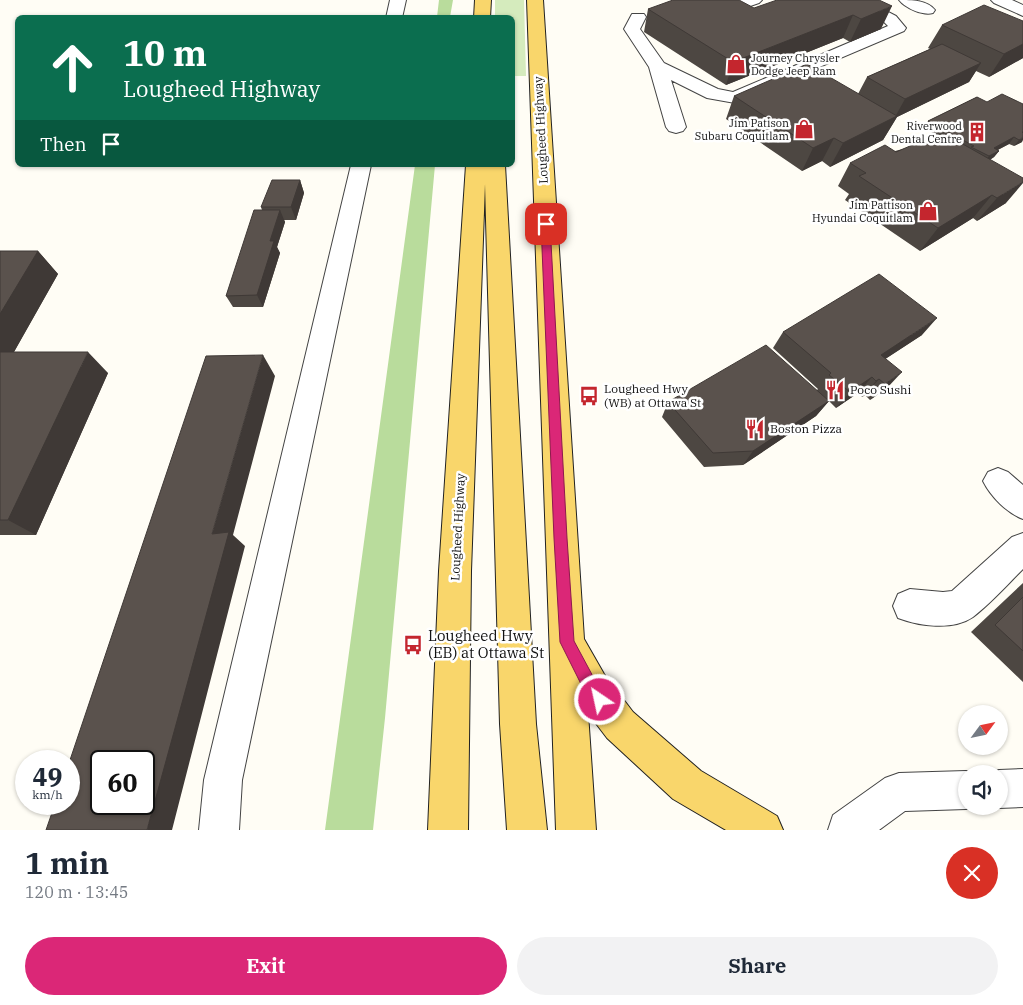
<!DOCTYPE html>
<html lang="en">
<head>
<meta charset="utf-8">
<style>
  body { margin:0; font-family:"IBM Plex Serif",serif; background:#f2f2f3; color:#1f2937; height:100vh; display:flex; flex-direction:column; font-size:19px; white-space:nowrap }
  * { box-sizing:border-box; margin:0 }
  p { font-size:16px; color:#747a83 }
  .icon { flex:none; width:28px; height:28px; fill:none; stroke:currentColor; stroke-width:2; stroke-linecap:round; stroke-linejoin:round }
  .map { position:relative; height:830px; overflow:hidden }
  .drawer { display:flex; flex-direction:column; background:#fff; flex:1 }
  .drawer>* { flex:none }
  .guide { position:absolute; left:15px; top:15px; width:500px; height:152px; border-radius:8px; box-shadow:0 1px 4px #0004; background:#0b6e4f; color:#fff; overflow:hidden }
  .needle { width:32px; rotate:57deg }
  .buttons { position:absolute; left:958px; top:705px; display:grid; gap:10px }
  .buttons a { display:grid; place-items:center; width:50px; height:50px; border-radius:50%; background:#fff; box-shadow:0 1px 4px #0004; font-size:25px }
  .speed { position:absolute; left:15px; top:750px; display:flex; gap:10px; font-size:25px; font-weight:700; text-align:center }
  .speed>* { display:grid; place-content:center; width:65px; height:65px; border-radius:50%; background:#fff; box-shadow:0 1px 4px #0004; line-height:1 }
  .speed small { font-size:12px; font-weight:400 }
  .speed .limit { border:2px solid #111; border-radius:8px; background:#fff; color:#111 }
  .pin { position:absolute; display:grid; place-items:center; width:42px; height:42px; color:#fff; margin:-21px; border-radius:10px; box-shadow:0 2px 8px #0006 }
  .me { position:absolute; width:55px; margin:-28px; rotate:326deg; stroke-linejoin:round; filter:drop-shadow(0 0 4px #0008) }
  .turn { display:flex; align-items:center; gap:18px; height:105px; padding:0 25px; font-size:22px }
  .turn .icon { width:65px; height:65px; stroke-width:2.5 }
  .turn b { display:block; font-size:35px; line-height:42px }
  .then { display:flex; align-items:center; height:48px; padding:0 25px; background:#0003; gap:10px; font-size:19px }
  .round { display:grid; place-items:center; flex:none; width:52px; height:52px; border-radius:26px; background:#f2f2f3 }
  .summary { display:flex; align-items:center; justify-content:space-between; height:85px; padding:0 25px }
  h1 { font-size:30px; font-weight:800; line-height:38px }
  .button { display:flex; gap:10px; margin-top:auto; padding:10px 25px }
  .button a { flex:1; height:58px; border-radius:30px; background:#db2777; color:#fff; font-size:20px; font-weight:800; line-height:58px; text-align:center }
  .button a+a { background:#f2f2f3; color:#1f2937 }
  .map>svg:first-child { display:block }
</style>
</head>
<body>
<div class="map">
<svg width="1023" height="830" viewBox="0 0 1023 830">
  <rect width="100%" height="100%" fill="#fffdf5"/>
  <path fill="#d5ebbd" d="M495,0H524L526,76H513L512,18L495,17Z"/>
  <path fill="#b9dc9c" d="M439,0H453L450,17H437Z
    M415,165H435L385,718L373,830H325Z"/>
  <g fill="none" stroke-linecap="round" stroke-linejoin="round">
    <defs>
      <path id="minor" d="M390,0H406L402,18H386Z
        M708,0H727L731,2L739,0H762L759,3L730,13L711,3Z
        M845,0H865L896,16L906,28L904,31L735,103L707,98L671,80L686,127L683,131L676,133L669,131L666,127L649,67L624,29L632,14H644L646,17L640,29L664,63L718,89L733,92L888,26L884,22L848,3Z
        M899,0C912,0 927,0 935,10L933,13C923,16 905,8 899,0Z
        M991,0H1012L1023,5V16L994,3Z
        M351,165H371L242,780L239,830H199L204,780Z
        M998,468L1008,472L1023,485V519C1007,513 991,497 983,481L988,472Z
        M1023,533V569C1007,585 991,603 973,617C953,631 919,626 898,618L893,606L898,594L910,589L943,592L952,591L1012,537Z
        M1023,769V807L999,808L994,806H999V774H989L999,770Z
        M966,771L973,774H966V806H973L966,809L905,811L879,830H828L833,815L885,778L899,773Z"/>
      <path id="major" d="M475,0H491L490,18H474Z
        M527,0H543L584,639L604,674L633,712L701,771L777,816L783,830H726L673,799L607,738L588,713L596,830H556Z
        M466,165H505L536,724L547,830H507L500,724L485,184L471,571L468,830H428L439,571Z"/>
    </defs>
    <use href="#minor" stroke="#444" stroke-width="2"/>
    <use href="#major" stroke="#222" stroke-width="2"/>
    <use href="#minor" fill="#fff" fill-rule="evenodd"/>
    <use href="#major" fill="#f9d66b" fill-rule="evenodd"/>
  </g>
  <path fill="#4d4742" d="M879,0L881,29L850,42L843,38L726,85L644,32L648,9L754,8Z
    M1023,21V58L989,77L976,71L969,82L897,117L883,140L830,167L822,161L802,171L726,119L734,96L858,94L867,77L930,49L928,48L942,25Z
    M977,97L1022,142L1014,146L1009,144L998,150L999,151L994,157L990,160L1006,203L977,221L973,218L920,251L845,200L849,194L838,186L850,163L929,142L940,137L924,128L928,121Z
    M300,180L304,193L296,220H284L285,222L277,247L280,253L263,307H233L226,296L262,210L261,207Z
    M0,251H38L58,274L14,352L108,373L36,535H0Z
    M783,332L922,335L885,359L887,388L870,400L865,395L862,397L858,393L836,408L829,401L816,416L743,465L704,467L662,417L668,402L817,390L818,389L773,348Z
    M1023,583V682L971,632Z"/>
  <path fill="#3f3936" d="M892,6L881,29L850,42L861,19Z
    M853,15L843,38L726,85L733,62Z
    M1023,44V58L989,77L1004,54Z
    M981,63L969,82L897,117L883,140L830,167L843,143L895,117L905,99Z
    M1014,137L1009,144L989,154L994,148Z
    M1023,137V140L1022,142L1014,146L1019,140Z
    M834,138L822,161L802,171L813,148Z
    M999,151L994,157L984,163L989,156Z
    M300,180L304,193L296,220L291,207Z
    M1023,182V183L1006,203L977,221L997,198Z
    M992,195L973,218L920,251L938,228Z
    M280,210L285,222L277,247L280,253L263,307L257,295L270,241Z
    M38,251L58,274L2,373L0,371V314Z
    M937,318L922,335L867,371L881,355Z
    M88,352L108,373L36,535L8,520Z
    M263,355L275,376L233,535L245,546L172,830H147L212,534Z
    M902,372L887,388L870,400L885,384Z
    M872,377L858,393L836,408L850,392Z
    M879,379L865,395L862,397L876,381Z
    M829,401L816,416L743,465L753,451Z"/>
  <path fill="#5a524d" stroke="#3f3936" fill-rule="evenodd" d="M673,0H739L754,8L777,0H879L892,6L861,19L853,15L733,62L648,9Z
    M984,5L1023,21V44L1004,54L942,25Z
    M942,44L981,63L905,99L867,77Z
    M807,64L897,116L843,143L834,138L813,148L734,96Z
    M1002,94L1023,104V132H1022L1023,133V137L1019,140L1014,137L994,148L999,151L989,156L971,147L974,146L928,121L977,97L987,102Z
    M945,134L1023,178V182L997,198L992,195L938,228L859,176L866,173L850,163L885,145L896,152L924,140L929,142Z
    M272,180H300L291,207H261Z
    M254,210H280L270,241H274L257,295L226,296Z
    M0,251H38L0,314Z
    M879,274L937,318L881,355L902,372L885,384L879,379L876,381L872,377L850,392L829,375L831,373L783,332Z
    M766,345L829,401L753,451L713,453L668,402Z
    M0,352H88L8,520H0Z
    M263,355L212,534L229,532L147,830H46L55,804H69V763L206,356ZM101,761H144V804H101Z
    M1023,597V651L995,625Z"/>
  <path fill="#db2777" stroke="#8e194d" d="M546,221L550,224L567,538L574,641L596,682L608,700L606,705L600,707L595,705L585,692L560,642L554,538L541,224Z"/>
  <defs>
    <symbol id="shop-bare" viewBox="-9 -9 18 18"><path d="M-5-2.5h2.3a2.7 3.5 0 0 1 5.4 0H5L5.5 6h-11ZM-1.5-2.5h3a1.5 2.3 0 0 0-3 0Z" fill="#c4262e" stroke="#fff" stroke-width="2.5" paint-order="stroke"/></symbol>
    <symbol id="building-bare" viewBox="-9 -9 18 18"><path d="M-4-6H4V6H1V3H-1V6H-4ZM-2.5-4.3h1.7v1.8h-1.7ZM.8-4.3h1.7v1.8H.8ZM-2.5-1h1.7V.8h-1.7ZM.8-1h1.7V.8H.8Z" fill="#c4262e" stroke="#fff" stroke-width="2.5" paint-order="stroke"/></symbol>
    <symbol id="restaurant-bare" viewBox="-9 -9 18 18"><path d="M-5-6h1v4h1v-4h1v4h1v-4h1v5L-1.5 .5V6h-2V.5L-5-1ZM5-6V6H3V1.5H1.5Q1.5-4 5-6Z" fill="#c4262e" stroke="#fff" stroke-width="2.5" paint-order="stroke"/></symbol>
    <symbol id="bus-bare" viewBox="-9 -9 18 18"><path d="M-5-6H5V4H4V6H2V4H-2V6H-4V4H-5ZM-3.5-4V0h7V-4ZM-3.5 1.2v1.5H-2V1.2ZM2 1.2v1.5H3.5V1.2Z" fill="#c4262e" stroke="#fff" stroke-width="2.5" paint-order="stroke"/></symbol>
  </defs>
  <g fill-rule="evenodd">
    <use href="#shop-bare" x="722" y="50" width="28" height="28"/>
    <use href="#shop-bare" x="790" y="115" width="28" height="28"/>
    <use href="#building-bare" x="963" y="118" width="28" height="28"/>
    <use href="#shop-bare" x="914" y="197" width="28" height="28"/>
    <use href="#restaurant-bare" x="821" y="376" width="28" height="28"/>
    <use href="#bus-bare" x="575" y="382" width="28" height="28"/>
    <use href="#restaurant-bare" x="741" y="415" width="28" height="28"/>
    <use href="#bus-bare" x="399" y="631" width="28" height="28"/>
  </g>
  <g text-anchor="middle" stroke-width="5" stroke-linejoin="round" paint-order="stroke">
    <g font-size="11" fill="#111" stroke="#fff" text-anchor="end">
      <text x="751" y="62" text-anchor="start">Journey Chrysler<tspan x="751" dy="13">Dodge Jeep Ram</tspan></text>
      <text x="789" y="127">Jim Patison<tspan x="789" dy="13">Subaru Coquitlam</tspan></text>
      <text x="962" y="130">Riverwood<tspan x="962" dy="13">Dental Centre</tspan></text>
      <text x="913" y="209">Jim Pattison<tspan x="913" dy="13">Hyundai Coquitlam</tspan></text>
    </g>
    <g font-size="12" fill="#111" stroke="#fff">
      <text transform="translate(541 130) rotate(-93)" y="4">Lougheed Highway</text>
      <text transform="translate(458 527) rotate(-87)" y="4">Lougheed Highway</text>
    </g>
    <g font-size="12" fill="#111" stroke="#fff" text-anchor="start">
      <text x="604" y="393">Lougheed Hwy<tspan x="604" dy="14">(WB) at Ottawa St</tspan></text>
      <text x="850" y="394">Poco Sushi</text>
      <text x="770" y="433">Boston Pizza</text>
    </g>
    <g font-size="15" fill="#111" stroke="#fff" text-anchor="start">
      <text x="428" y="641">Lougheed Hwy<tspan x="428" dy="17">(EB) at Ottawa St</tspan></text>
    </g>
  </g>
</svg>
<div class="buttons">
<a><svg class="needle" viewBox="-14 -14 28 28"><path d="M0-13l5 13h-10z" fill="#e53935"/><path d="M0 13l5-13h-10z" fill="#747a83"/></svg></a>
<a><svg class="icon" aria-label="sound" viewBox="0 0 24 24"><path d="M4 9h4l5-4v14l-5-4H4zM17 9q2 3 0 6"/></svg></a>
</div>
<div class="speed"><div>49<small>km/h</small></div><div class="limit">60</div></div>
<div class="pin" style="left:546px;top:224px;background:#d93025"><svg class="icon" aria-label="arrive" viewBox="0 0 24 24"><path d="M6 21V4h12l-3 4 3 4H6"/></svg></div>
<svg class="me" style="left:600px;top:700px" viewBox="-20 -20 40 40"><circle r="17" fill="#db2777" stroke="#fff" stroke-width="3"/><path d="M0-11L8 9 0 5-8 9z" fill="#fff"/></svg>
<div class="guide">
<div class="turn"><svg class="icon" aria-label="ahead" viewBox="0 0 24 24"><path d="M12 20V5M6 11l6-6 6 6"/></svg><div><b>10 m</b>Lougheed Highway</div></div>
<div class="then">Then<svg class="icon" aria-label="arrive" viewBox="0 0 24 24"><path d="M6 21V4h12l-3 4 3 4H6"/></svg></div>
</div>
</div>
<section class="drawer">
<div class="summary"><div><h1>1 min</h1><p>120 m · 13:45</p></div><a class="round" style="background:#d93025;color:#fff"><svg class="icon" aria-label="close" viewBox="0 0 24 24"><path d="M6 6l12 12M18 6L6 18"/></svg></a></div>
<div class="button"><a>Exit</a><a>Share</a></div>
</section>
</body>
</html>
